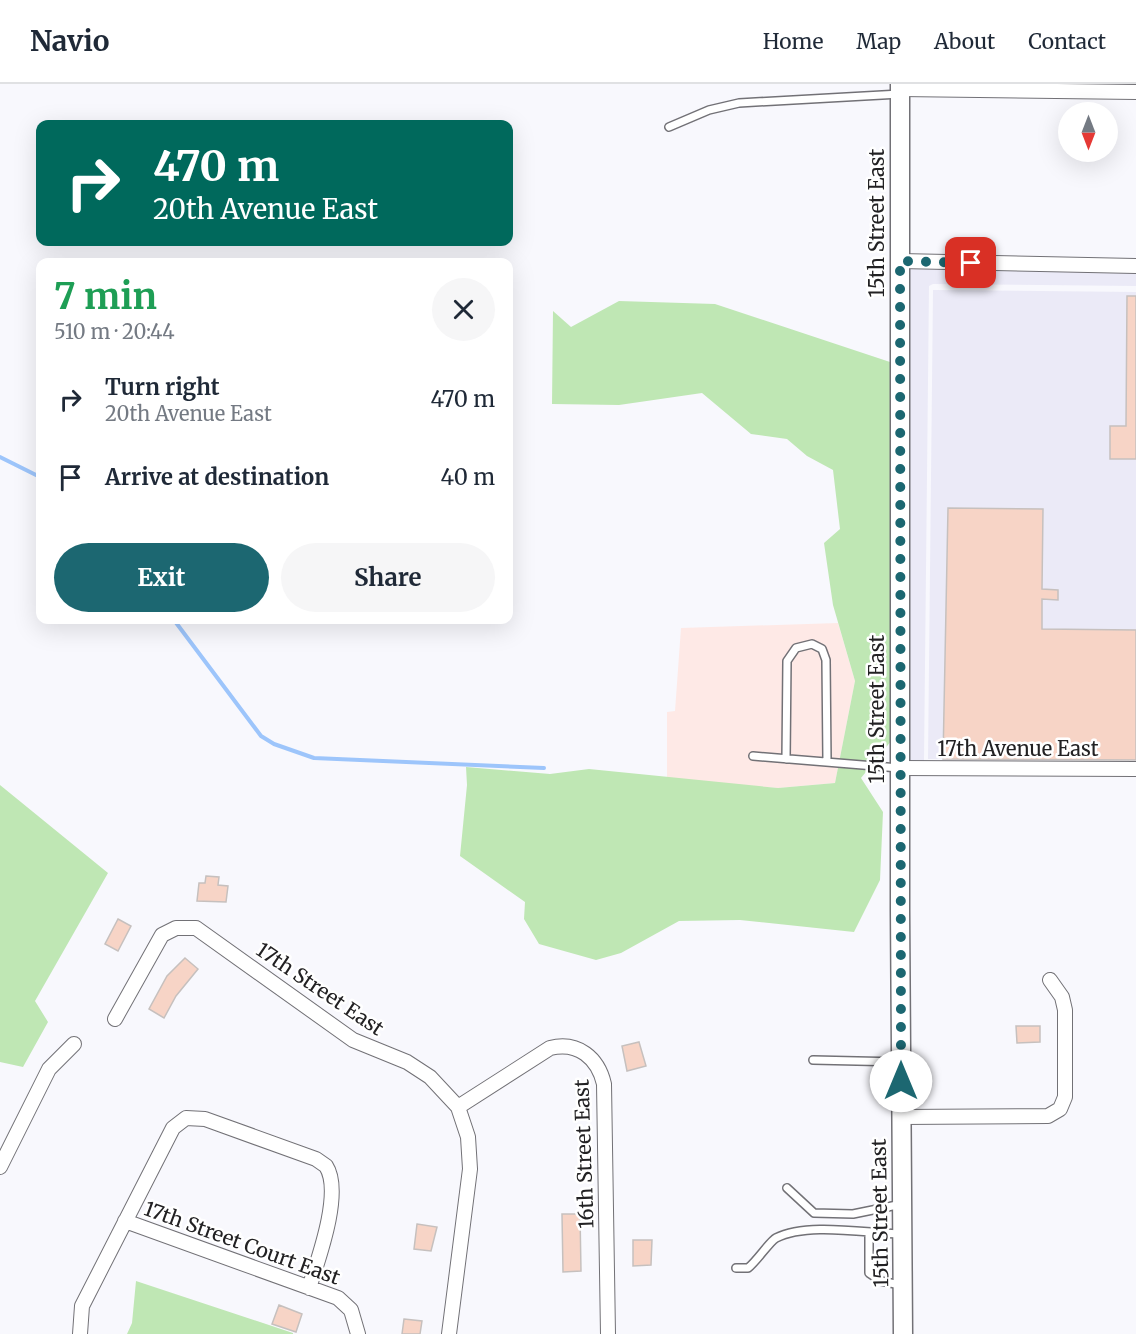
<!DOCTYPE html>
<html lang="en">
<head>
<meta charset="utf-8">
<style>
  body { margin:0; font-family:Merriweather,serif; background:#f6f6f7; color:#1f2937; height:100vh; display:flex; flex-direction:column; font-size:22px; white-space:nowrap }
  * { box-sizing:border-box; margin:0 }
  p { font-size:20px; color:#747a83 }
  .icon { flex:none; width:33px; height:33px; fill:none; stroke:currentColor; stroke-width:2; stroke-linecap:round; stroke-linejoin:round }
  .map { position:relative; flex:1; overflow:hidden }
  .details { position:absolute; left:36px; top:174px; width:477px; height:366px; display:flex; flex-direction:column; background:#fff; border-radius:12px; box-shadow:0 6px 24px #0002 }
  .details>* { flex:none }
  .hud { position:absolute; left:36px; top:36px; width:477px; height:126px; border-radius:12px; box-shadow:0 6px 24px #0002; background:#00695c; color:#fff; overflow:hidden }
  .needle { width:39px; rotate:180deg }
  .buttons { position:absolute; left:1058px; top:18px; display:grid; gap:12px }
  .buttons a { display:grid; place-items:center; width:60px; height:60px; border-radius:50%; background:#fff; box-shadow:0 6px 24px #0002; font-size:30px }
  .pin { position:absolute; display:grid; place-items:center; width:51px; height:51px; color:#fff; margin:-26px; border-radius:12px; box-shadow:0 3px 9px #0006 }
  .me { position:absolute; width:66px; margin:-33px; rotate:0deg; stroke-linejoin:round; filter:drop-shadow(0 0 4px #0008) }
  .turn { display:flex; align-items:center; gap:21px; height:126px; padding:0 18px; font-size:27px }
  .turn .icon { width:78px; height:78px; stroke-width:2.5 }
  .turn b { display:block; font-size:42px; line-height:51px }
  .round { display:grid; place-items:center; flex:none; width:63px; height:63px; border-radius:32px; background:#f6f6f7 }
  .head { display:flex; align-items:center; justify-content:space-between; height:102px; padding:0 18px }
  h1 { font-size:36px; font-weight:700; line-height:45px; color:#1e9e55 }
  .cta { display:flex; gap:12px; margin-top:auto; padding:12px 18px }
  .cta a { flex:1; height:69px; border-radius:36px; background:#1c6771; color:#fff; font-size:24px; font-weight:700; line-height:69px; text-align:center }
  .cta a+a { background:#f6f6f7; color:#1f2937 }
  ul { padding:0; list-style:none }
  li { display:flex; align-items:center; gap:18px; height:78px; padding:0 18px }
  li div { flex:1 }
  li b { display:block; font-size:22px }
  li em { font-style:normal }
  header { display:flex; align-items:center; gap:36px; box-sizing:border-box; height:84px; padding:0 30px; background:#fff; border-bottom:2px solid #e0e1e3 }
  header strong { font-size:28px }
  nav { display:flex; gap:33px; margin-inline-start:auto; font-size:21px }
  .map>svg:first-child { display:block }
</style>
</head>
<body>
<header>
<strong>Navio</strong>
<nav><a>Home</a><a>Map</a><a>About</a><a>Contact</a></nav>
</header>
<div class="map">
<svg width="1136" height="1250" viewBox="0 0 1136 1250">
  <rect width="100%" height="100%" fill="#f8f8fd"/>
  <path fill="#fee9e6" d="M838,539L855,597L835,699L778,704L667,695V628L675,627L681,544Z"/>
  <path fill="#ebeaf7" d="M906,184L1136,188V202L933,200L929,202L924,677H905Z
    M933,206L1136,208V676L928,675Z"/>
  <path fill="#bfe7b4" d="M619,217L715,220L890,278L892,656L861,694L883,728L880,796L854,848L740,836L679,837L621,869L596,876L539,860L524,835L525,818L460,772L467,701L466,683L550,690L589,685L778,704L835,699L855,597L833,521L824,459L840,445L833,386L807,372L787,355L751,350L702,309L619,321L552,320L553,227L571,243Z
    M0,701L108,789L35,917L48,938L23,983L0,978Z
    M136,1197L293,1249V1250H127L132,1239Z"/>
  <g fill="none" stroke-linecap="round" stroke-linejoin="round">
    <path stroke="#9dc5fb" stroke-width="4" d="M0,373L40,393
      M174,536L261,652L274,660L314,674L544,684"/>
  </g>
  <path fill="#f7d4c6" stroke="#c6c0be" stroke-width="1.5" d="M1127,212H1136V375H1110V342H1126Z
    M948,424L1043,425L1042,505L1058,506V516L1042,515V545L1136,546V676L943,675Z
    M206,792L219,793L218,801L228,802L226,818L197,817L199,799H205Z
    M118,835L131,842L118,867L105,860Z
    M185,874L198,885L176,912L164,934L149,925L167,892Z
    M1016,942H1040V958L1017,959Z
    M639,958L646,982L627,987L622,962Z
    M562,1130H580L581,1187L563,1188Z
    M417,1140L437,1143L431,1167L414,1165Z
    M633,1156H652L651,1181L633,1182Z
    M279,1221L302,1230L296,1248L272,1240Z
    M404,1235L422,1237L420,1250H402Z"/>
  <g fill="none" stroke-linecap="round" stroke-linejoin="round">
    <defs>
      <path id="lane" d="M669,43L709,26L739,19L900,10
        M753,672L899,684
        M786,675L787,577L796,564L812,560L822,565L826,576L827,677
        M813,976L901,978
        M787,1104L814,1129L853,1130L902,1120
        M869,1149V1189L881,1197L900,1201
        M736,1184H748C757,1177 770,1157 776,1154C807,1138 865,1149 900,1150"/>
      <path id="street" d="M900,5L1136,8
        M900,177L1136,182
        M899,684L1136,685
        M115,935L162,851L176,844H196L353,956L407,978L430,993L458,1023L468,1053L470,1085L449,1250
        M458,1023L550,964C578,957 598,974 604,1000L608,1250
        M901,1033L1048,1032L1060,1025L1065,1013V926L1062,913L1050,896
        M0,1083L49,985L74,960
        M125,1137L338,1214L351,1226L358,1250
        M80,1250L82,1222L173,1044L186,1034L205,1035L316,1075L326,1082C343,1108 318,1176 309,1204"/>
      <path id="secondary" d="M900,0V826L903,1250"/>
    </defs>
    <use href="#lane" stroke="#727176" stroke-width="10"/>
    <use href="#street" stroke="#727176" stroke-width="16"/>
    <use href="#secondary" stroke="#727176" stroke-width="21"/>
    <use href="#lane" stroke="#fff" stroke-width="7"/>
    <use href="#street" stroke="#fff" stroke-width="14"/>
    <use href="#secondary" stroke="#fff" stroke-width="18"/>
  </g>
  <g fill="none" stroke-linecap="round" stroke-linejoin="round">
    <path stroke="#1c6771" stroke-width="10" stroke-dasharray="0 18" d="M901,997L900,177L971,179"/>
  </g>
  <g text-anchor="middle" stroke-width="5" stroke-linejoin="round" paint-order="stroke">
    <g font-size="20" fill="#222123" stroke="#fff">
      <text transform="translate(877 139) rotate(-90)" y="7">15th Street East</text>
      <text transform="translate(877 625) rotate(-90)" y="7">15th Street East</text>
      <text x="1018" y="672">17th Avenue East</text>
      <text transform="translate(320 905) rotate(34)" y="7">17th Street East</text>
      <text transform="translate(584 1070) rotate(-92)" y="7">16th Street East</text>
      <text transform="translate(880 1129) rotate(-91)" y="7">15th Street East</text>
      <text transform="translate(242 1159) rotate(20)" y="7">17th Street Court East</text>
    </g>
  </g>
</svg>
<div class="buttons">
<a><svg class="needle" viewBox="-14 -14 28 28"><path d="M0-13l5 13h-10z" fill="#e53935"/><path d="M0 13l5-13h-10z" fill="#747a83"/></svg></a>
</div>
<div class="pin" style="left:971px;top:179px;background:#d93025"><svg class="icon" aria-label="arrive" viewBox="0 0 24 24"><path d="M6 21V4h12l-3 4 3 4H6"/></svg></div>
<svg class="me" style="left:901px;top:997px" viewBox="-20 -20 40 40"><circle r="19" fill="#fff"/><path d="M0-13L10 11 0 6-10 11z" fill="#1c6771"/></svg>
<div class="hud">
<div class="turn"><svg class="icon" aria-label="right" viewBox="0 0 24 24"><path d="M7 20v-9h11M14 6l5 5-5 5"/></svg><div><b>470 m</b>20th Avenue East</div></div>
</div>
<section class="details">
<div class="head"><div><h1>7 min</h1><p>510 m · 20:44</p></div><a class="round"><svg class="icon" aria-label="close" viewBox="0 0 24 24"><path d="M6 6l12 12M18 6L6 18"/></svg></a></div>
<ul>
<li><svg class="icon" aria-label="right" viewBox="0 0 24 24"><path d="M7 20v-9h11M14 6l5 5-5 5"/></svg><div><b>Turn right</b><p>20th Avenue East</p></div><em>470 m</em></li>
<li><svg class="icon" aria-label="arrive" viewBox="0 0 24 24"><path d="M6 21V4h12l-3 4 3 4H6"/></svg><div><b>Arrive at destination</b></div><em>40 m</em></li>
</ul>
<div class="cta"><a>Exit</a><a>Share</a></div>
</section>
</div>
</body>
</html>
